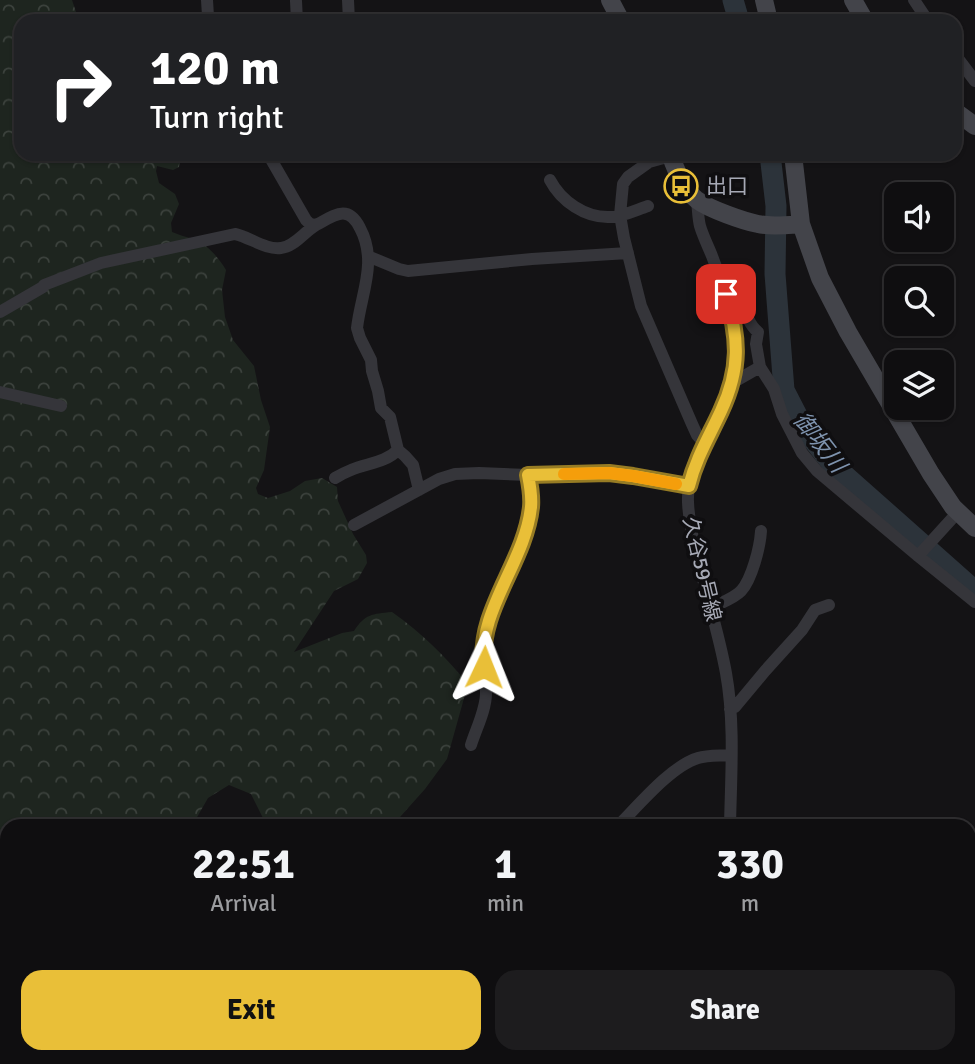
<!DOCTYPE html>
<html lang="en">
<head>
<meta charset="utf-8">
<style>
  body { margin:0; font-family:Signika,"Noto Sans JP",sans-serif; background:#1d1c1e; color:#f1f3f6; height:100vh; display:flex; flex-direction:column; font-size:26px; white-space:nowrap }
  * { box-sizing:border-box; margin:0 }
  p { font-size:23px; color:#9b9c9f }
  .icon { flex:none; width:38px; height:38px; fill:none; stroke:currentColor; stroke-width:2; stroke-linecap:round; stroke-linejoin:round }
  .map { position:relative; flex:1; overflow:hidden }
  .sheet { position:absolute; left:0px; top:819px; width:976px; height:245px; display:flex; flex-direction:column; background:#0f0e10; border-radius:21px 21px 0 0; box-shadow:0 2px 5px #0004,0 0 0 2px #2f2e30 }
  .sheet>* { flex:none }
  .guide { position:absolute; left:14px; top:14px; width:948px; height:147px; border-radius:21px; box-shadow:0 2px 5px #0004,0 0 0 2px #2f2e30; background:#202124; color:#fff; overflow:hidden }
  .fabs { position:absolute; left:884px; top:182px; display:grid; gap:14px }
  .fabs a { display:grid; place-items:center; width:70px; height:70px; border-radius:14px; background:#0f0e10; box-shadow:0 2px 5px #0004,0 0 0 2px #2f2e30; font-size:35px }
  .pin { position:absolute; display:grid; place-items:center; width:60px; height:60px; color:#fff; margin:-30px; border-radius:14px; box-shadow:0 4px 10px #0006 }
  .me { position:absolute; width:77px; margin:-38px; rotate:2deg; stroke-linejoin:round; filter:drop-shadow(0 0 5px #0008) }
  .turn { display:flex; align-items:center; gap:24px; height:147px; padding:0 21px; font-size:32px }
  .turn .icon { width:91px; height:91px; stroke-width:2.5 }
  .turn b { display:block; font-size:49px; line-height:60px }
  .eta { display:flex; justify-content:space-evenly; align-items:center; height:119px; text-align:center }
  .eta b { font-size:42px; font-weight:700; line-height:49px }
  .primary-button { display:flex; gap:14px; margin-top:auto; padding:14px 21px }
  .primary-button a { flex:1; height:80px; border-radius:21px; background:#e9bf38; color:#111; font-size:28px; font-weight:700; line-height:80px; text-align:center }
  .primary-button a+a { background:#1d1c1e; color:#f1f3f6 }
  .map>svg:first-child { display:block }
</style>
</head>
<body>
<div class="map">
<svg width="975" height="1064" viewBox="0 0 975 1064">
  <defs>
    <pattern id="forest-crowns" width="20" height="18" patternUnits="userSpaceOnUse" patternTransform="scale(1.75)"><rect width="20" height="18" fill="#1e251f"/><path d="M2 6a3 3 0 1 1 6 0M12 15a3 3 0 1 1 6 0" fill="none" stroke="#3c423d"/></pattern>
  </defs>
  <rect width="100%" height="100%" fill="#141315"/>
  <path fill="url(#forest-crowns)" d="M0,0H72L76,12V21H21V154H181L179,167L173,170L157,166L156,171L159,183L175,194L179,204L171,223L172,232C179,235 186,237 194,239C207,244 219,258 226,270L222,290L225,317L233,340L254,366L261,400L270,427L264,470L256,488L258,494L268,498L290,491L305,481L322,478L337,487L338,501L353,534L366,555L367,563L358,579L334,591L294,652L342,633L354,631C365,614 372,614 392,612C422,633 445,656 468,684L447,759L425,789L392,826H283L265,822L251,794L229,785L208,798L192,826H7V950L0,960Z
    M290,1057H670L663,1064H290Z"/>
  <path fill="#2c333a" d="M0,1026L7,1038V1057H18L22,1064H0Z"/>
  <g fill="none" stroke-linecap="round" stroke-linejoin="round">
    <path stroke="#2c333a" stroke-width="21" d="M733,0L739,21
      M770,154L776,206L775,274L784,390L803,427L833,465L975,591"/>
    <path stroke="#35353a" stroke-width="12" d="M207,0L208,16L212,21
      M348,0L349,21
      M914,0L928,21
      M296,1L297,21
      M956,56L975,81
      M268,154L306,220L310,224L316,225
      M671,156L649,162L628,177L623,184L620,215L624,238L641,306L692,424L697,435L704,443
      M550,180C561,201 585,218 610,217C622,217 636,210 648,206
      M697,200C698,209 698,218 700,226C703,236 708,246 712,256C726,294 740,327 735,369C728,416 686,453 688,502C689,527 696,551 702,575C710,607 720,640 726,673C735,723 731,775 730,826
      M370,257L399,269L408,271L532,259L628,253
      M726,294C734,299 740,303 744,311C749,319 750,326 758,332L756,344L760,367L774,389L782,414L802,453L817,471L918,556L975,602
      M0,312L43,287L44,285L101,263L235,234C250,237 265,250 281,248C294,247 304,232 316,225C335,215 348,204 360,228C378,262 361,293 357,328L360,338L371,360L372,371L378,391L381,408L390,417L398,450L405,456L413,465L419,490
      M732,383L760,367
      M0,392L61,406
      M335,478C340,475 346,472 351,470C367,463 385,463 398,450
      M354,525L439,479L455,474L479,473L528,475L609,473L633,476L689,486
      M918,556L958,512
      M711,608C720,603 733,599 741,591C752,579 760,547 761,531
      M730,709L735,707L765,671L802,630L815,610L829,605
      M471,745C476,729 486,710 486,693C486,673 480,654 485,634C495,592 526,551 531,507C532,497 530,485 528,475
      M618,826C638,806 671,766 698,758C708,755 720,756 731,755
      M970,934L975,941
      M0,984H7
      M873,1057L883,1064
      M672,1064L677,1057
      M951,1064L964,1057"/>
    <path stroke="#43444a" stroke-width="18" d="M610,0L621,21
      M764,0L769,21
      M853,0L865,21
      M956,112L975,126
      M670,154C676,170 683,189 697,200C709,209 743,221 758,224C771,227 788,225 801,224
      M793,154L801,224L820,278L848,332L931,474L953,507L975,528"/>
  </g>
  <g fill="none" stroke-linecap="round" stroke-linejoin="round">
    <defs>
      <path id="route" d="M484,667C477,610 525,563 531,507C532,497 530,485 528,475L609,473L633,476L689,486C696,458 709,437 721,411C741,368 739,338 726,294"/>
    </defs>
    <use href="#route" stroke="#977c24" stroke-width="18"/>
    <use href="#route" stroke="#e9bf38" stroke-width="12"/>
    <path stroke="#f59e0b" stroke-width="12" d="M564,474L609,473L633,476L676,484"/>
  </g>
  <defs>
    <symbol id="bus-ring" viewBox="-11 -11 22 22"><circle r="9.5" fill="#0f0e10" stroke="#e9bf38" stroke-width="1.5"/><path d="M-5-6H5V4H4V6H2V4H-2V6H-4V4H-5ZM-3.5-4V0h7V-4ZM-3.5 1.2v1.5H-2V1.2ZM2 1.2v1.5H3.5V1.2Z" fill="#e9bf38"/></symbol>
  </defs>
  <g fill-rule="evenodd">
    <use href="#bus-ring" x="662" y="167" width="38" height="38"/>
  </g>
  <g text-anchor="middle" stroke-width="7" stroke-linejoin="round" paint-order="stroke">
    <g font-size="21" fill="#a6a9b5" stroke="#0f0e10" text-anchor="start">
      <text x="706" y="193">出口</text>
    </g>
    <g font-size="21" fill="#a6a9b5" stroke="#0f0e10">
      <text transform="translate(702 569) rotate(77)" y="7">久谷59号線</text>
    </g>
    <g font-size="23" font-style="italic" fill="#7e93ae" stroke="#0f0e10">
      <text transform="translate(820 442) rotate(52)" y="8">御坂川</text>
    </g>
  </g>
</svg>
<div class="fabs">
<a><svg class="icon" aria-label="sound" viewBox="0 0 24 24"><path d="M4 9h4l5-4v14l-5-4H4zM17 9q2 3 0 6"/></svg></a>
<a><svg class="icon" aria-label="search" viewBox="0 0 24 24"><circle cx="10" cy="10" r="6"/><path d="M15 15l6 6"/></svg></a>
<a><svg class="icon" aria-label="layers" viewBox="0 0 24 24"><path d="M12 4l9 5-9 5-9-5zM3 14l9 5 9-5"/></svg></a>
</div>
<div class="pin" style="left:726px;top:294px;background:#d93025"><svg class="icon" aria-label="arrive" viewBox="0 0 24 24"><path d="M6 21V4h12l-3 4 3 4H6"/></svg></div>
<svg class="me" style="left:484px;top:667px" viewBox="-20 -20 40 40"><path d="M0-17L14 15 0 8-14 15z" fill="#e9bf38" stroke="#fff" stroke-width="4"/></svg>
<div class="guide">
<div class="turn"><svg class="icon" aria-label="right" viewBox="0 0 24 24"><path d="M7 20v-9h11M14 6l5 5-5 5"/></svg><div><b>120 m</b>Turn right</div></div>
</div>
<section class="sheet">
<div class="eta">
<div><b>22:51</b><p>Arrival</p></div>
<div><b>1</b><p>min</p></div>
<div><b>330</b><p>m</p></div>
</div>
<div class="primary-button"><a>Exit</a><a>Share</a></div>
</section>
</div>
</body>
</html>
